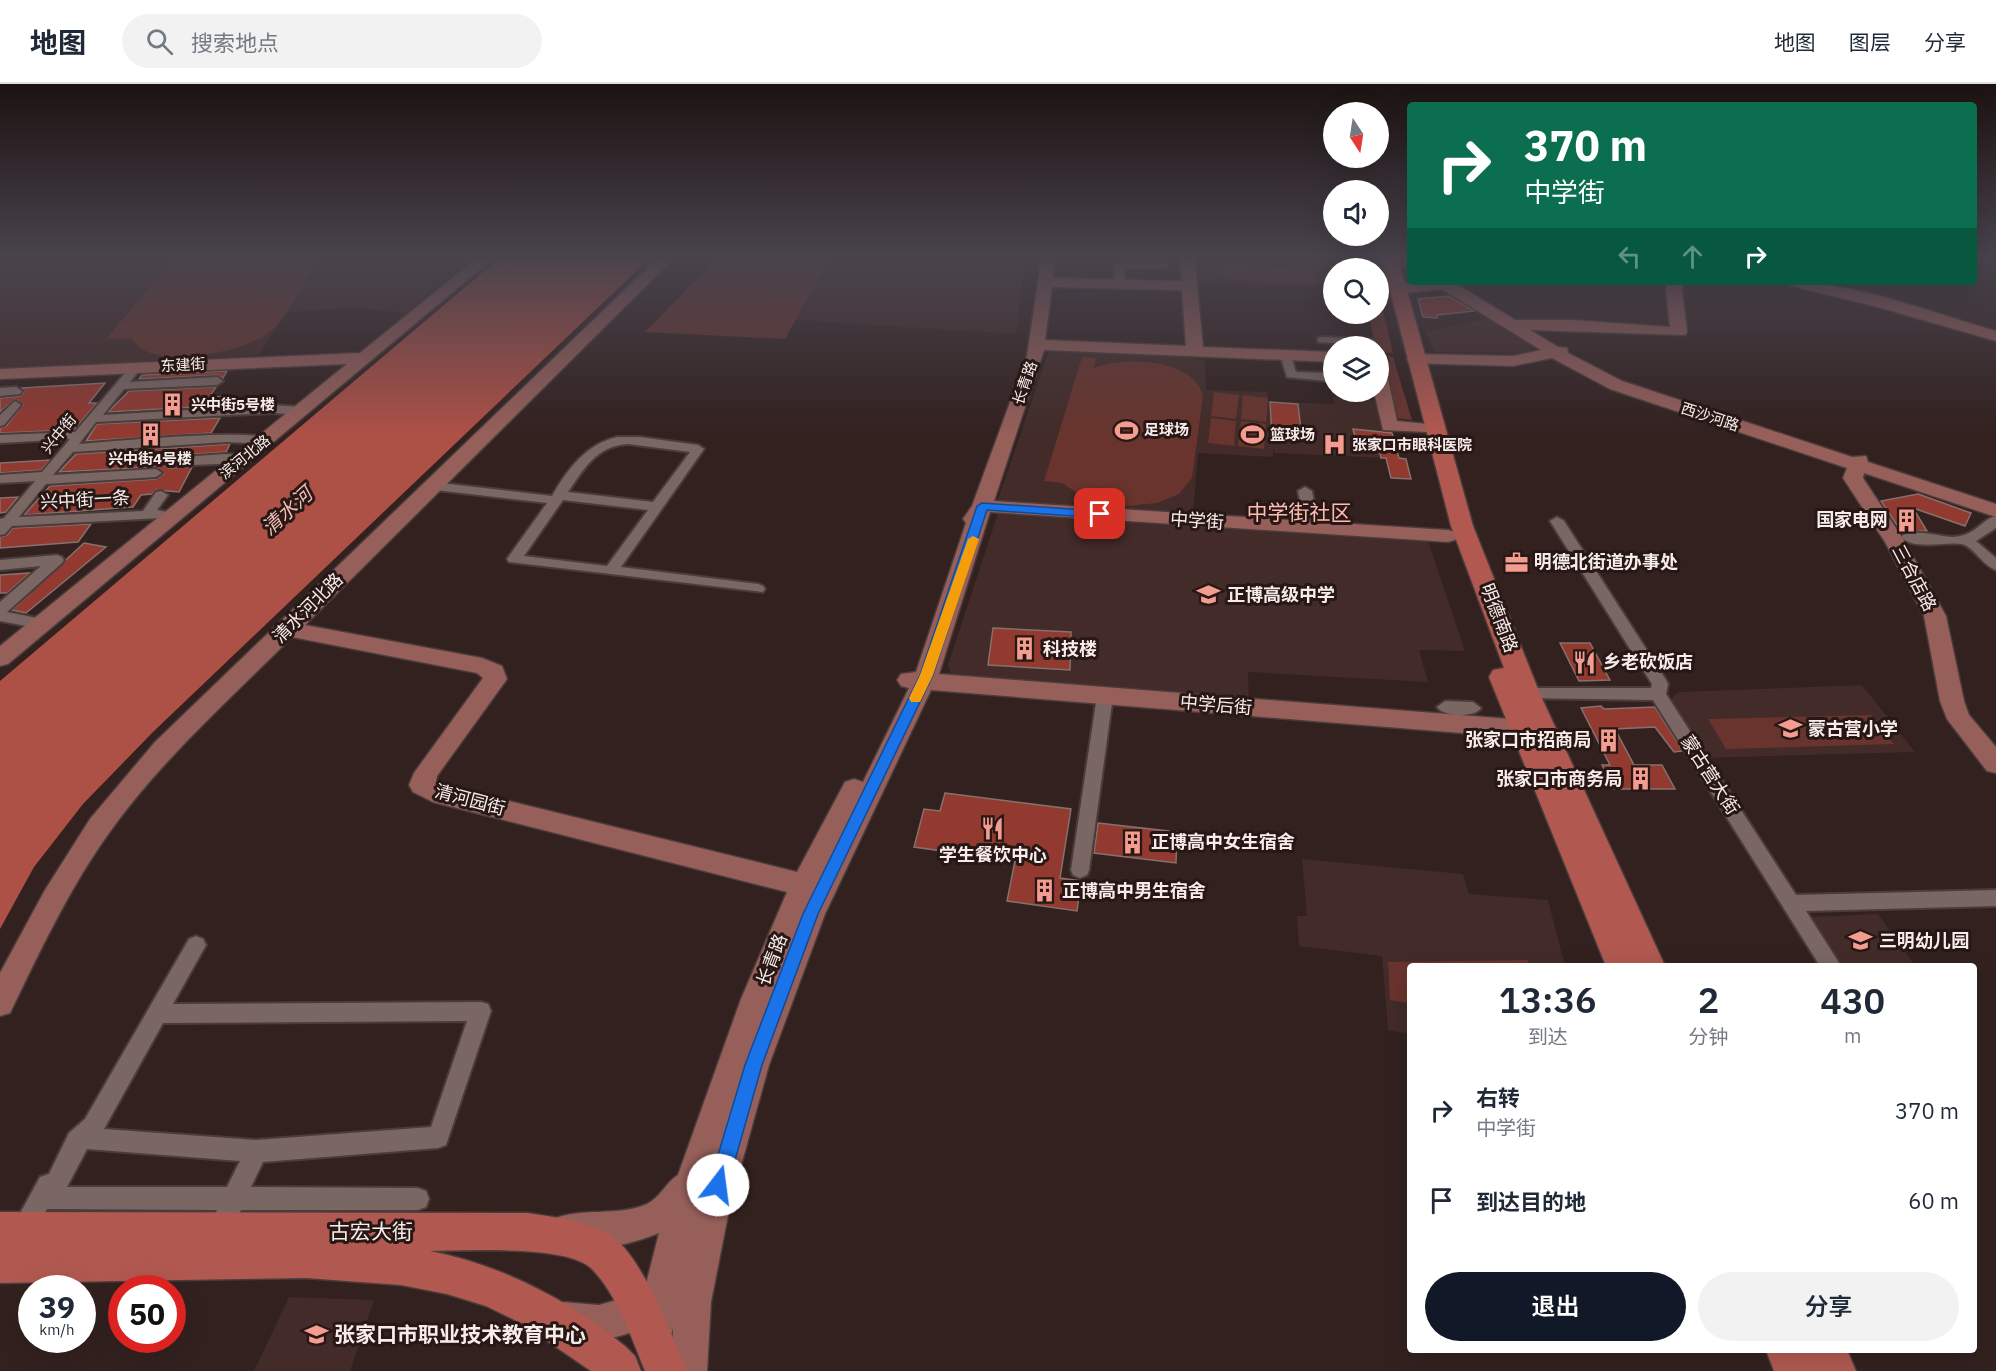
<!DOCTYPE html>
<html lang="zh">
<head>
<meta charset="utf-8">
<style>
  body { margin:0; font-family:"IBM Plex Sans","Noto Sans SC",sans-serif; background:#f2f2f3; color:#1f2937; height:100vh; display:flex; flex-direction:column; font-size:22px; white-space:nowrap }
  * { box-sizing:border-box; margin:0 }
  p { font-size:20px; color:#747a83 }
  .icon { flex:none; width:33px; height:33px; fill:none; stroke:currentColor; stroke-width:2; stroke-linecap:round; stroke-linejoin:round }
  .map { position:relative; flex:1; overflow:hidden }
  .sheet { position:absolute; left:1407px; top:879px; width:570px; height:390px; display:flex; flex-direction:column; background:#fff; border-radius:6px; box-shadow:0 6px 24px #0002 }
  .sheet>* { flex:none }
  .banner { position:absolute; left:1407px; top:18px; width:570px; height:183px; border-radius:6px; box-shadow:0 6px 24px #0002; background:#0b6e4f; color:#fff; overflow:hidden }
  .needle { width:39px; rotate:168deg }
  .buttons { position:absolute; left:1323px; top:18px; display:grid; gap:12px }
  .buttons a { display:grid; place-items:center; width:66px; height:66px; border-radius:50%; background:#fff; box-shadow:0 6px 24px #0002; font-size:30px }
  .speed { position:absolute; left:18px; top:1191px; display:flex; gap:12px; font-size:30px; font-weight:700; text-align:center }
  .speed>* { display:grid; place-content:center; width:78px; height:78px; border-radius:50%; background:#fff; box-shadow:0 6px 24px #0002; line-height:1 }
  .speed small { font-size:15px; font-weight:400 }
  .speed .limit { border:9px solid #d22; background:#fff; color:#111 }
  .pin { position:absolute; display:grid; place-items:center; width:51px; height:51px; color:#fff; margin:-26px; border-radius:12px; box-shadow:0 3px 9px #0006 }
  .me { position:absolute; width:66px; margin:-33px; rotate:15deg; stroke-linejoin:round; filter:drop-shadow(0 0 4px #0008) }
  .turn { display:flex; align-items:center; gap:21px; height:126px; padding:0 18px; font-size:27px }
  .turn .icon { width:78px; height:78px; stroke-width:2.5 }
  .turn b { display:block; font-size:42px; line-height:51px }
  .lanes { display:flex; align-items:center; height:57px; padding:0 18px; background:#0003; justify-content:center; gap:30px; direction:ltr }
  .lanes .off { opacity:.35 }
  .eta { display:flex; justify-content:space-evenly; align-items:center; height:102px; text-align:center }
  .eta b { font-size:36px; font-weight:600; line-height:42px }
  .button { display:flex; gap:12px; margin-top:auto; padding:12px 18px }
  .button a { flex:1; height:69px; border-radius:36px; background:#111827; color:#fff; font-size:24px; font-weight:600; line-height:69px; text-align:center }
  .button a+a { background:#f2f2f3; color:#1f2937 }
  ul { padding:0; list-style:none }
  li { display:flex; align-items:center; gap:18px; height:90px; padding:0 18px }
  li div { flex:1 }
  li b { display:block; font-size:22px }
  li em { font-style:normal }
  header { display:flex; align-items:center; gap:36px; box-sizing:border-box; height:84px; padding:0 30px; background:#fff; border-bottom:2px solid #e0e1e3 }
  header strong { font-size:28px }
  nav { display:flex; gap:33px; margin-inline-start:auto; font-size:21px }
  .search { width:420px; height:54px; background:#f2f2f3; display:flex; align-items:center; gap:15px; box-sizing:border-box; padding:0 21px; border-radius:33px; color:#747a83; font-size:22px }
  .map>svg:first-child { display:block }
</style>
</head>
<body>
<header>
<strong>地图</strong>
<div class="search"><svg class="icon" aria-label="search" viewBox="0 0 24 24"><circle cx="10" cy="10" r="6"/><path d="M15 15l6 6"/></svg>搜索地点</div>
<nav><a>地图</a><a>图层</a><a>分享</a></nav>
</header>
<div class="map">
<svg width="1996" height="1287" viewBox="0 0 1996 1287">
  <rect width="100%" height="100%" fill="#32211f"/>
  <path fill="#422b28" d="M0,171H476L406,229L356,224L287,228L259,271L0,285Z
    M832,171H1026L1016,250L796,236Z
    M1196,171H1321L1330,202L1200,198Z
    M1491,234L1534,263L1526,269L1435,268L1425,248Z
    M1050,264L1188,269V274L1205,276L1206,306L1267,308L1269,318L1334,320L1333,313L1378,317L1384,347H1392L1399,374L1406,375L1411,395L1391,394L1386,374L1274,369L1273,359V373L1198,369L1193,430L997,418Z
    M998,429L1428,457L1465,567L1419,566L1428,598L1248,588L1249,618L957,594L951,590L948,581Z
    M1862,601L1915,668L1701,674L1669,622L1673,613L1679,608Z
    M1302,775L1463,790L1469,810L1548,816L1565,882H1410V950L1388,946L1382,872L1299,862L1297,832H1307Z
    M1878,830L1915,882H1840L1809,833Z
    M289,1213L374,1216L350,1287H254Z"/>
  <path fill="#69342d" d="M177,171H322C308,192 288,232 271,247C248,268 147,289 132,254L106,255Z
    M721,171H832L785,255L645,248Z
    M1218,181L1312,185L1316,199L1227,195L1226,192H1219Z
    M1379,209L1393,269L1379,268L1378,262H1375L1369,230H1378Z
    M1388,272L1393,273L1412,336L1395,334L1381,279H1390Z
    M1082,273L1096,274L1094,284C1122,272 1195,274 1203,312L1192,394L1179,410L1157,419L1118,423L1088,416L1062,399L1044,397Z
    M1214,308L1239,311L1236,335L1211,332Z
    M1243,311L1268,314L1266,338L1241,335Z
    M1211,334L1236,337L1234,362L1208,359Z
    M1241,337L1266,340L1264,365L1238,362Z
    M1871,631L1894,660L1726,665L1708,635Z
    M1528,876L1529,882H1410V919L1390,916L1388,878Z"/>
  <path fill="#ad5046" d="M503,171H653L153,648L83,720L34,783L0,845V597Z"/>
  <path fill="#923930" stroke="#85716e" stroke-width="1.5" d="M1448,212L1474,227L1437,231V234L1423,233L1418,215Z
    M227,287L223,294L217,291L139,295L142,291Z
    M105,299L89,319H97L74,346L0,349V344L6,342L23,321L15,315L0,328V314L20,312L24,308L22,304Z
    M216,303L209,313L235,312L229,321L108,328L129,307Z
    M1270,318L1298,320L1302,355L1272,353Z
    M220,334L211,349L86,357L97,340Z
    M1353,345L1392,349L1399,374L1406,375L1411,395L1391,394L1386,374H1381L1377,358L1356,357Z
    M230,360L226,368L168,372L161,376V380L168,384L192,383L179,408L156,406L152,410L141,411L133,423L24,431L50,402L156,395L164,390L156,383L59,388L76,370Z
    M50,376L41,386L0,389V379Z
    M1918,410L1971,429L1965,442L1913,424L1927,447H1901L1881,417Z
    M18,413L6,428L0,429V414Z
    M91,440L78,458L0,464V453L7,451L13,444Z
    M84,459L106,463L26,529L12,526Z
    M30,489L7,509H0V491Z
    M993,544L1071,548L1070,586L988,581Z
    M1560,559H1590L1610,596L1579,597Z
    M1601,622L1604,625L1655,623L1683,667L1674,668L1655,643L1615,645L1634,681H1662L1675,705H1614L1602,681H1610L1581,624Z
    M945,709L1071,725L1060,794L1081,797L1077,827L1007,817L1015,777L914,763L924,725L940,727Z
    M1098,739L1177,748L1176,779L1094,769Z"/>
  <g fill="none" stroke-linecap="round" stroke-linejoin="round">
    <defs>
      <path id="street" d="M1162,179L1166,180V184L1124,185V200L1119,203L1114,200L1115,180Z
        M1322,253L1370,255L1374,256L1377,262L1318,258V254Z
        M1282,269H1290L1296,288L1326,289L1332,293L1326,297L1287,293L1280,271Z
        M135,281L141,284L130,298L217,293L223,297L217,301L124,305L103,331L273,321L300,323L306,327L300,331L273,329L96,338L79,360C107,358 258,343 272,356L266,360L227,358L73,368L53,391L156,385L162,389L156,393L46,400L19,433L143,427L156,408L161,407L168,411L157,426L177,430L179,433L172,437L161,434L12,442L5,450L0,451V435L4,434L35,397L0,399V391L42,388L70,355L0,359V351L75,348L131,282Z
        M16,303L22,307L20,310L0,312V304Z
        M15,317L21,321L4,341L0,342V331Z
        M617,353H640L698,361L704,365L621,483L758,500L763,502L765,505L763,508L509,478L507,475L547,419L427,405L425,402L432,398L552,412C567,386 586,360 617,353ZM628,360L690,368L653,418L568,408C584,385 596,362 628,360ZM563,416L648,426L607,482L524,472Z
        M225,370L242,371L248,375L242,379L168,382L162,378L168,374Z
        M1305,403L1312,407L1319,444L1312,448L1305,444L1298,407Z
        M1996,432V444L1976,457L1996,474V486C1983,482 1974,463 1962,460C1945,457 1914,467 1901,453C1910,443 1940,453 1953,453C1978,451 1980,436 1996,432Z
        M1557,433L1564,437L1666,596L1668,600L1666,610L1796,811L1996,806V822L1806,827L1841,882H1820L1653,616L1521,614L1519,610L1527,604H1651L1652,600L1550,437Z
        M57,471L62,473L64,476L62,479L7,528L47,536L50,540L47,544L42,545L0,537V518L41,482L0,486V476Z
        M1105,606L1113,612L1089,786L1087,791L1080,794L1073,791L1071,786L1097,612Z
        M1445,617L1473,618L1481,624C1475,634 1443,633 1437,623Z
        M196,852L203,855L206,861L173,920L481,918L488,920L491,927L446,1061L438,1064L263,1078L251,1103L418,1104L426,1107L429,1115L426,1123L418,1126H241L227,1155L219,1159L211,1155L207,1147L217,1126L47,1125L31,1154L23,1158L15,1154L11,1146L40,1093L49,1090L69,1049L85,1035L189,855ZM467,937L431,1043L256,1056L104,1045L163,939ZM87,1065L240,1077L227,1103H67Z"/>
      <path id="secondary" d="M481,171H497L8,580L0,582V562L347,280L0,295V285L360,269Z
        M661,171H677L305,541L482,574L502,582L507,595L437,692L436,697L440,700L797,788L845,698L854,695L863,698L909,604L901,602L897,596L901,590L916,588L966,439L963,435L972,422L1027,272L1042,171H1056L1053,194L1182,197L1180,171H1194L1203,263L1334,268V278L1044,266L994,417L1448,446L1455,448L1458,452L1455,456L1448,458L990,428L939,590L1523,636L1531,639L1535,645L1531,651L1523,654L931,606L825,830L769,981L730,1121L711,1218L707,1287H671L673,1244L667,1266L654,1271L641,1266L636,1253L637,1246C607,1258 581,1261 550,1249L545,1236L550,1223L563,1218L599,1221L644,1208L659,1149C630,1161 583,1172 553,1159L548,1147L553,1135C582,1123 617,1133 647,1120C661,1113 666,1098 678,1091L741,915L787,808L433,718L413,708L409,701L414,689L483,594L477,589L292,553C229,616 161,676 109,749C69,805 40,867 10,929L0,932V889L45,806L90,735L155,658ZM1052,203L1182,206L1186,262L1045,256Z
        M1368,172H1406L1410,174V183L1370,175Z
        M1421,198H1453L1515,236H1572L1670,243L1666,205L1668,198H1684L1682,205L1687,248L1685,251L1530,246L1558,263L1567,264L1568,269L1622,297L1852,373L1866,372L1868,378L1996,420V433L1864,389L1863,394L1905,458L1946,532L1964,617L1969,631L1996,663V689L1987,687L1947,635L1940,617L1924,532L1885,458L1843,394L1847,384L1610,305L1552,274L1513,282L1409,279L1407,275L1415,270L1513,272L1541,266L1442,205L1398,210L1390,205L1398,200Z
        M1785,198C1856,198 1929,228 1996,247V257L1878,223L1788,201Z
        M1378,280L1386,285L1397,337L1427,340L1430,344L1427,348L1383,346L1374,308H1378Z"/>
      <path id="primary" d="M1381,171H1397L1473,442L1540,610L1665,882H1606L1489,593L1493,586L1504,584L1451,442Z
        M0,1128L527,1129C554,1133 582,1136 607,1149C640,1166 672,1252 687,1287H645C631,1253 618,1212 592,1185C568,1160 465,1167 430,1167C501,1181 570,1216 626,1263L635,1272L641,1287H591L521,1239L486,1222L447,1210L401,1201L306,1194L0,1199Z
        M1766,1266H1847L1856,1287H1774Z"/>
    </defs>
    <use href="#street" stroke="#4a3c3a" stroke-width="4"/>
    <use href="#secondary" stroke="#4a3c3a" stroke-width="3"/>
    <use href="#primary" stroke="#4a3c3a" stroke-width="3"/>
    <use href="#street" fill="#7a6663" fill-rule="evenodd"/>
    <use href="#secondary" fill="#965f5a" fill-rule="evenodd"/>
    <use href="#primary" fill="#b15950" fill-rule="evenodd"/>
  </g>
  <linearGradient id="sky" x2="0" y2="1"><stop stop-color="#1c1211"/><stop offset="0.49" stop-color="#49434d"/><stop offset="1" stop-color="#49434d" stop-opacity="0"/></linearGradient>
  <rect width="1996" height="351" fill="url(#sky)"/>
  <path fill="#1a73e8" stroke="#114b97" stroke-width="1.5" d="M982,419L1100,427L1106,430L1100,434L987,426L933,591L818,830L762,981L728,1101L725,1107L718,1110L712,1107L709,1101L745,981L803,830L920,591L977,422Z"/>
  <path fill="#f59e0b" d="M973,452L979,455L933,591L920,618H911L909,614L920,591L968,455Z"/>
  <defs>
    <symbol id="building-bare" viewBox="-9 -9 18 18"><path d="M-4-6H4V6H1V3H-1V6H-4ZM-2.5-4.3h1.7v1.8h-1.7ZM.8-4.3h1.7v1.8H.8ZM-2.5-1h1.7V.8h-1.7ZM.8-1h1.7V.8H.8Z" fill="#f59c90" stroke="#271815" stroke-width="2.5" paint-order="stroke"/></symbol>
    <symbol id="stadium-bare" viewBox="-9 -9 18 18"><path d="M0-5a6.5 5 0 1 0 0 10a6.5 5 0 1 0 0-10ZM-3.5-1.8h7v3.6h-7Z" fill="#f59c90" stroke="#271815" stroke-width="2.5" paint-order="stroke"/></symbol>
    <symbol id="hospital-bare" viewBox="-9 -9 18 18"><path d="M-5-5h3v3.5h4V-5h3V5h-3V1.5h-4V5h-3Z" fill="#f59c90" stroke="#271815" stroke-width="2.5" paint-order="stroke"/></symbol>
    <symbol id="office-bare" viewBox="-9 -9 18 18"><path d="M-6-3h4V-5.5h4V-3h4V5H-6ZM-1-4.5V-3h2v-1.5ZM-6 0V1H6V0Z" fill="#f59c90" stroke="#271815" stroke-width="2.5" paint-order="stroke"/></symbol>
    <symbol id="school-bare" viewBox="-9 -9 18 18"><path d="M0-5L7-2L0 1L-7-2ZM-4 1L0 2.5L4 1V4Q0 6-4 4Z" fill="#f59c90" stroke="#271815" stroke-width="2.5" paint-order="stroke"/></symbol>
    <symbol id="restaurant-bare" viewBox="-9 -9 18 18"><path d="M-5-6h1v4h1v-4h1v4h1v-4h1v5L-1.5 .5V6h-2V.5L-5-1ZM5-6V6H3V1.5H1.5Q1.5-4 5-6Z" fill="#f59c90" stroke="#271815" stroke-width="2.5" paint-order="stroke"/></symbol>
  </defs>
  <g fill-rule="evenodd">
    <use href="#building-bare" x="156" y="304" width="33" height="33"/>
    <use href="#stadium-bare" x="1110" y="330" width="33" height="33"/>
    <use href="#building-bare" x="134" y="334" width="33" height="33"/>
    <use href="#stadium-bare" x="1236" y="334" width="33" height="33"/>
    <use href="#hospital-bare" x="1318" y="344" width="33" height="33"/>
    <use href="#building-bare" x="1890" y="420" width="33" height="33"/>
    <use href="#office-bare" x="1500" y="462" width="33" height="33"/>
    <use href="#school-bare" x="1192" y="494" width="33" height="33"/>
    <use href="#building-bare" x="1008" y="548" width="33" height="33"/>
    <use href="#restaurant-bare" x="1568" y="562" width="33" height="33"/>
    <use href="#school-bare" x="1774" y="628" width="33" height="33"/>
    <use href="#building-bare" x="1592" y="640" width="33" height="33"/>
    <use href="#building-bare" x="1624" y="678" width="33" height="33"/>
    <use href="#restaurant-bare" x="976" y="728" width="33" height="33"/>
    <use href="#building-bare" x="1116" y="742" width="33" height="33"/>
    <use href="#building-bare" x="1028" y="790" width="33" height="33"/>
    <use href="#school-bare" x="1844" y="840" width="33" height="33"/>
    <use href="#school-bare" x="300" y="1234" width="33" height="33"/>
  </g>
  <g text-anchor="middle" stroke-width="6" stroke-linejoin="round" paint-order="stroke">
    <g font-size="15" fill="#f8ecea" stroke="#271815">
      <text transform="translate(183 281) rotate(-3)" y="5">东建街</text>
      <text transform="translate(1025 299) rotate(-71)" y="5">长青路</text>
      <text transform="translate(1710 333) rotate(18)" y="5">西沙河路</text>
      <text transform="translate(59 350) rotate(-51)" y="5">兴中街</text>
      <text transform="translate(245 373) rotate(-39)" y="5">滨河北路</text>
    </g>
    <g font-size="15" font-weight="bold" fill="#f8ecea" stroke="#271815" text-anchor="start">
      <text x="191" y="326">兴中街5号楼</text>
      <text x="1144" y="351">足球场</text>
      <text x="1270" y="356">篮球场</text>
      <text x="1352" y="366">张家口市眼科医院</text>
      <text x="150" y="380" text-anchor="middle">兴中街4号楼</text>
    </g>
    <g font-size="18" fill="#f8ecea" stroke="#271815">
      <text transform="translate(85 416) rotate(-3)" y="6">兴中街一条</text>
      <text transform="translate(1197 437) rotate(4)" y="6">中学街</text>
      <text transform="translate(1914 494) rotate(62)" y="6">三合店路</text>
      <text transform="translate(308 524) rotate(-45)" y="6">清水河北路</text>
      <text transform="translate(1499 534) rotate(69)" y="6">明德南路</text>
      <text transform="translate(1216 621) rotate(5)" y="6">中学后街</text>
      <text transform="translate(1710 691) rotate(57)" y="6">蒙古营大街</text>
      <text transform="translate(470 716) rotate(15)" y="6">清河园街</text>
      <text transform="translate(772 876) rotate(-69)" y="6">长青路</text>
    </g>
    <g font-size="18" font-weight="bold" fill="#f8ecea" stroke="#271815" text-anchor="start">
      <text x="1888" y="442" text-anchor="end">国家电网</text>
      <text x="1534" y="484">明德北街道办事处</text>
      <text x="1227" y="517">正博高级中学</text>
      <text x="1043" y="571">科技楼</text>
      <text x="1603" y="584">乡老砍饭店</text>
      <text x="1808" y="651">蒙古营小学</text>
      <text x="1591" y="662" text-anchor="end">张家口市招商局</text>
      <text x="1622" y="701" text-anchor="end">张家口市商务局</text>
      <text x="1151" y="764">正博高中女生宿舍</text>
      <text x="993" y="777" text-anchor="middle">学生餐饮中心</text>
      <text x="1062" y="813">正博高中男生宿舍</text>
      <text x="1879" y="863">三明幼儿园</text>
    </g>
    <g font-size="20" font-style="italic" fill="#f1bdb5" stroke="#271815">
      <text transform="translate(287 427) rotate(-42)" y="7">清水河</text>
    </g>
    <g font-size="21" fill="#ffbbb1" stroke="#271815">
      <text x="1299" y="436">中学街社区</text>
    </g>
    <g font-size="21" fill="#f8ecea" stroke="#271815">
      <text x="371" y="1155">古宏大街</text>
    </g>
    <g font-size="21" font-weight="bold" fill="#f8ecea" stroke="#271815" text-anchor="start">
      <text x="334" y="1258">张家口市职业技术教育中心</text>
    </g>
  </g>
</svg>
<div class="buttons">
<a><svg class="needle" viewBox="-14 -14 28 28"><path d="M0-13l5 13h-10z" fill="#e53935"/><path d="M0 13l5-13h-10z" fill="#747a83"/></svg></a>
<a><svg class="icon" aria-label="sound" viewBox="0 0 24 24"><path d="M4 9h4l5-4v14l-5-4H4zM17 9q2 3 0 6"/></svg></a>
<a><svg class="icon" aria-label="search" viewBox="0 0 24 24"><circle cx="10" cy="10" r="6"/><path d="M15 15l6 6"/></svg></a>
<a><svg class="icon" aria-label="layers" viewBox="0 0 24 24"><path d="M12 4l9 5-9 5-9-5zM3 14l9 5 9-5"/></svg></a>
</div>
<div class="speed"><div>39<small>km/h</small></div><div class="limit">50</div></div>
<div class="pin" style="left:1100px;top:430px;background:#d93025"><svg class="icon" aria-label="arrive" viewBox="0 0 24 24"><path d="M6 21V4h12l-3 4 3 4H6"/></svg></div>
<svg class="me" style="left:718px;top:1101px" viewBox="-20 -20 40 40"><circle r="19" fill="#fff"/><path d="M0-13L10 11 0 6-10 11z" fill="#1a73e8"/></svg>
<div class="banner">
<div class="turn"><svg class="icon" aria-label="right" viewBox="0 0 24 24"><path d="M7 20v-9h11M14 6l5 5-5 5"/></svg><div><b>370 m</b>中学街</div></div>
<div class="lanes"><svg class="icon off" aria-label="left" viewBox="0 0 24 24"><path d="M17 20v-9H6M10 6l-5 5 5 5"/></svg><svg class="icon off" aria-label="ahead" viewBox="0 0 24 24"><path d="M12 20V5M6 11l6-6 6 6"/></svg><svg class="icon" aria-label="right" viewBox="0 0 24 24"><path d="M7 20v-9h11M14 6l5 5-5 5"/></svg></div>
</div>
<section class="sheet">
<div class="eta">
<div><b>13:36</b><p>到达</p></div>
<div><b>2</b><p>分钟</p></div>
<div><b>430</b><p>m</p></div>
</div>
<ul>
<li><svg class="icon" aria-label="right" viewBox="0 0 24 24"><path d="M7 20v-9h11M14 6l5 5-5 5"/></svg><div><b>右转</b><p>中学街</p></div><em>370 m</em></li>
<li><svg class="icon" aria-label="arrive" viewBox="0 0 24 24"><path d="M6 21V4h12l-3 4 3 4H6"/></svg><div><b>到达目的地</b></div><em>60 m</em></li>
</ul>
<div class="button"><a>退出</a><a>分享</a></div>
</section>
</div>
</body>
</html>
